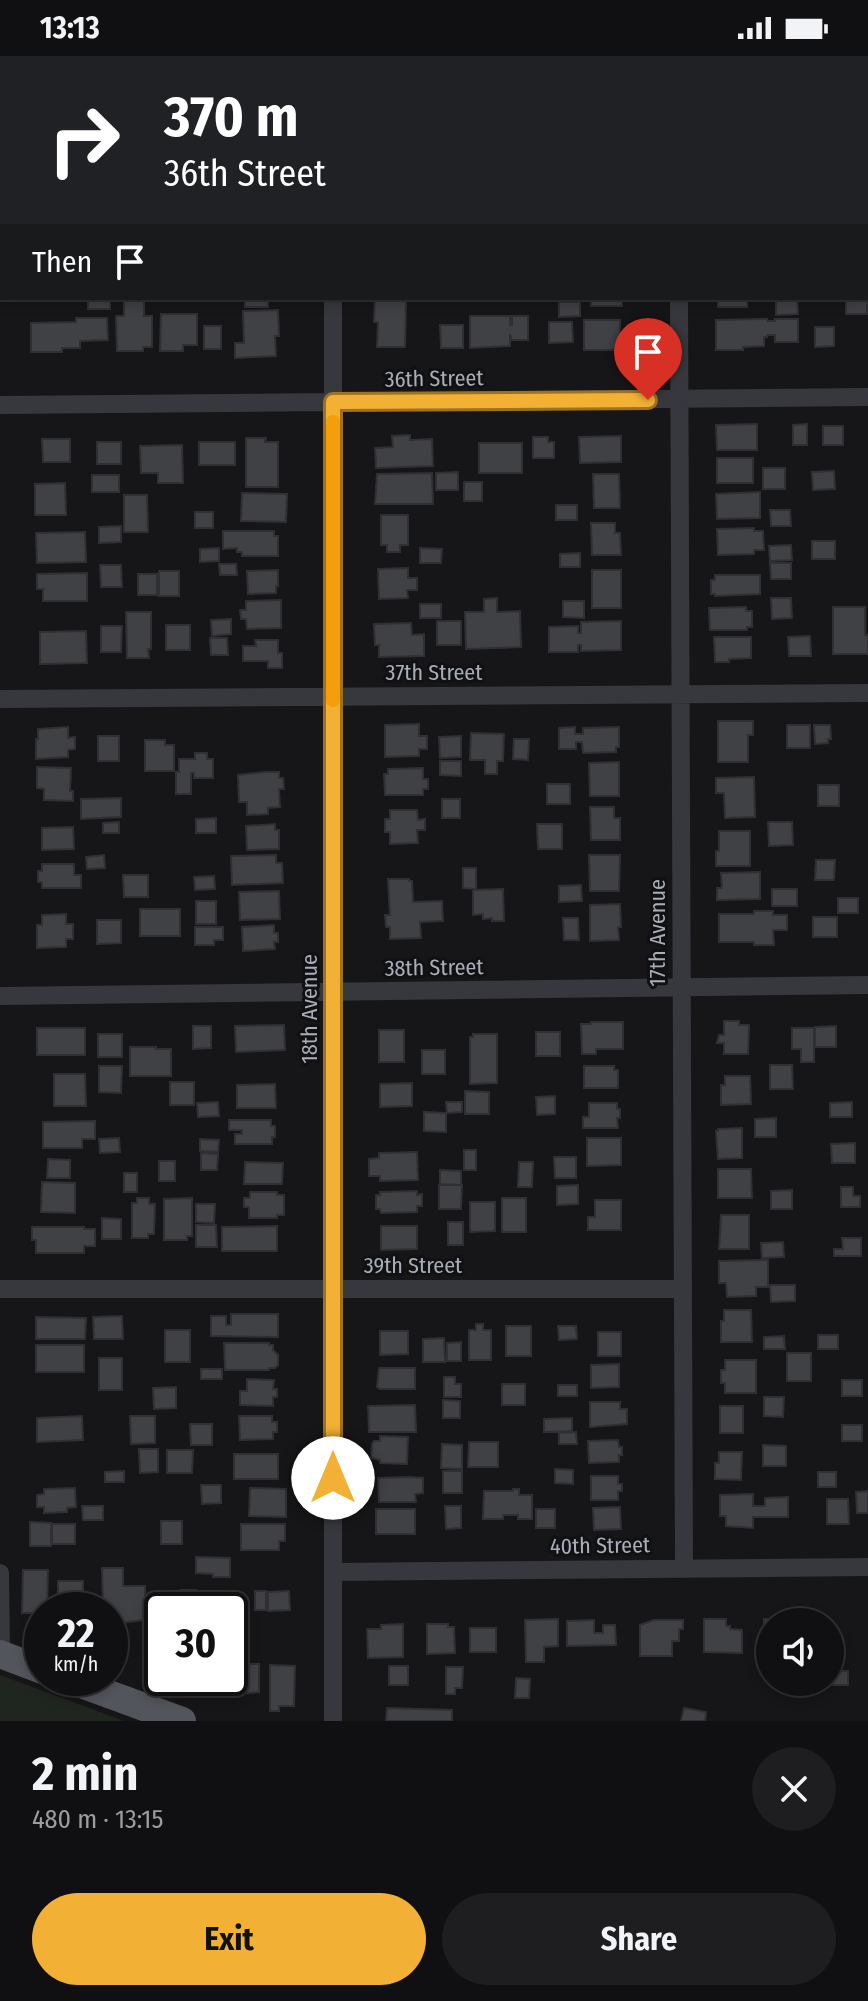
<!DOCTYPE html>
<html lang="en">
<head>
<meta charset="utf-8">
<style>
  body { margin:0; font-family:"Fira Sans Condensed",sans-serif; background:#1e1e20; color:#f1f3f6; height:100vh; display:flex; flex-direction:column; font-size:30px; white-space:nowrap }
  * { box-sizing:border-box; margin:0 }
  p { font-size:26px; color:#9c9d9f }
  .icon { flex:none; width:44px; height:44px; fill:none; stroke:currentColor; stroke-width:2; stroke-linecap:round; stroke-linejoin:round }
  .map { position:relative; height:1665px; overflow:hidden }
  .side { display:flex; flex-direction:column; background:#101012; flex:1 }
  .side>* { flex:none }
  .banner { position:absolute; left:0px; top:0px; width:868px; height:244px; box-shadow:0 4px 12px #0003,0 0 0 2px #303032; background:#202124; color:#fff; overflow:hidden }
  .controls { position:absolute; left:756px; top:1552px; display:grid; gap:16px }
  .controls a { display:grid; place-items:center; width:88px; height:88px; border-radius:50%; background:#101012; box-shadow:0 4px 12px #0003,0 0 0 2px #303032; font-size:40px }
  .speed { position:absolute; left:24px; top:1536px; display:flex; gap:16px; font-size:40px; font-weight:700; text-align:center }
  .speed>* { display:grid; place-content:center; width:104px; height:104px; border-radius:50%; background:#101012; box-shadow:0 4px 12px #0003,0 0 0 2px #303032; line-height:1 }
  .speed small { font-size:20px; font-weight:400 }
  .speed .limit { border:4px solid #111; border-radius:12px; background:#fff; color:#111 }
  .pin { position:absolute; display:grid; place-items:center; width:68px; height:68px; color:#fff; margin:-82px -34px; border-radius:50% 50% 50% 0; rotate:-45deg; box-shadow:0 0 8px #0007 }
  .pin .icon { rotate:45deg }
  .me { position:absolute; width:88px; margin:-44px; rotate:0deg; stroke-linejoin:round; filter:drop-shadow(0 0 6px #0008) }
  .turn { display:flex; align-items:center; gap:28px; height:168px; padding:0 32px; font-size:36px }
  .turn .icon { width:104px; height:104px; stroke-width:2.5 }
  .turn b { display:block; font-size:56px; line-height:68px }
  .then { display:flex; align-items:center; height:76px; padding:0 32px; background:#0003; gap:16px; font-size:30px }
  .round { display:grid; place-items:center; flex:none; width:84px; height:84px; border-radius:42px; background:#1e1e20 }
  .summary { display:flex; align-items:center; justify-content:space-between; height:136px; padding:0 32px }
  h1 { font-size:48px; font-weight:700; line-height:60px }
  .button { display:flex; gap:16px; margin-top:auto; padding:16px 32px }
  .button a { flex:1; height:92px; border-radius:48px; background:#f2b134; color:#111; font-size:32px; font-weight:700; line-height:92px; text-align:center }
  .button a+a { background:#1e1e20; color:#f1f3f6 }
  .status { display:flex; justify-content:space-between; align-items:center; height:56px; padding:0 40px; background:#101012; direction:ltr }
  .status svg { height:22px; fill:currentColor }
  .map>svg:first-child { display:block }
</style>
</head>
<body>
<div class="status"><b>13:13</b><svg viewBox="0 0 49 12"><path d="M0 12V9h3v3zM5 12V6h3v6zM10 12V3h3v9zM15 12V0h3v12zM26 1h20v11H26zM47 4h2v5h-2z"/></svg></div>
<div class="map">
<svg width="868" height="1665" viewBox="0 0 868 1665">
  <rect width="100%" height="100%" fill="#161618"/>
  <path fill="#1e261f" d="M0,1619L124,1665H0Z"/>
  <path fill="#404145" stroke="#303034" stroke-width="2" d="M867,241V258H846V242Z
    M88,242H110V253H88Z
    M245,242H268V251H245Z
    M375,242H406L405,291H377L378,266H374Z
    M591,242H622V250H591Z
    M718,242H747V251H718Z
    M776,242H797L798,258L776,259Z
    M124,243H144V260H152V291H143V295H117L116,260H124Z
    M559,246H580V260L559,261Z
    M278,254L279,280H275L276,300L235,302V287H244L243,255Z
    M161,258H197V289H183V295H160Z
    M470,260H510V269H512V260H528V284H512L510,278V290L470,292Z
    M76,262H107L108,284L80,285V292H62V296H31V267L76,266Z
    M767,263V265H775V263H798V286H775V279H767V281H764V290L743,291V294H716V264Z
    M584,264H620V294H584Z
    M549,266H572L573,286L549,287Z
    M440,269H463V292H441Z
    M204,270H221V293H204Z
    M815,271H834V290L815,291Z
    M757,368V394H717L716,369Z
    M807,368V389H793V369Z
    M823,370H843V389H823Z
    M410,379V384L432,383L433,410L376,412L375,392L393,391L392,380Z
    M621,380V406L580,407L579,381Z
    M533,381H548V386H554V402H533Z
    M246,382H266L265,386H278V431H246Z
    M42,383H70V406H43Z
    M97,386H121V408H97Z
    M199,386H235V409H199Z
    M479,387H522V417H479Z
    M182,389L183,427H158V417H141L140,390Z
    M717,402H753V427H717Z
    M763,412H785V433H763Z
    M834,415L835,433L813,434L812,416Z
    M458,416V434H436V417Z
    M432,417L433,448H375L377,418Z
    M593,418H619L620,452H594Z
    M92,419H119V436H92Z
    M464,426H482V445H464Z
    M65,427L66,459H35V428Z
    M760,436V462L717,463L716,438Z
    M242,437L287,438L286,466L241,465Z
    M124,439H147L148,476H124Z
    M556,449H577V464H556Z
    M770,454H790L791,470H771Z
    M195,456H213V472H195Z
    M381,459H408V489H400V496H387V489H381Z
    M591,467H615V477H620L621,499H592Z
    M121,470V486L99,487V471Z
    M754,472V475H763L764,494H754V498L718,499L717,473Z
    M223,475H274V480H278V500H242V496H237V492L223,493Z
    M85,476L86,506L37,507L36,477Z
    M812,485H835V503H812Z
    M791,489L792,504L770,505L769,490Z
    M219,492V505L200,506V493Z
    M420,492L442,493L441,507H420Z
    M580,497V511H560V498Z
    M770,507H791V523H771Z
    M219,508H236L237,519H220Z
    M100,509H121L122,531H101Z
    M408,512V522H417V534H407L408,542L379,543L378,513Z
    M278,514V530H276V537L248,538L247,515Z
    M592,514H621V552H592Z
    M159,515H179V540H159Z
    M87,517V545H43V533H37V518Z
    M138,518H157V539H138Z
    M715,519H760V538L715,540V538H711V524H715Z
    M497,542V556L520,555L521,591L466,593L465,556H484V543Z
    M771,542H791L792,562L772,563Z
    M281,544V572L247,573L246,563H241L240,554H246V545Z
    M563,545H584V562L563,561Z
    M420,548H441V562H420Z
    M746,551V555H752V571H747V574H710L709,552Z
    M833,551H865V579H868V598H833Z
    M126,556H151V593H148L149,602H127Z
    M231,563V578L212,580L211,564Z
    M437,565H461V589H437Z
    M621,565V594L581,595V589H578V596H549V571L578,570V577H581V566Z
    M411,567L412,579L424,578V600L379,601V589H375L374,568Z
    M166,569H190V594H166Z
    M101,570H122L121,596H101Z
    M86,575L87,607L40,608V576Z
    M810,580L811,600H789L788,581Z
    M714,581H751V602L729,603V606H715Z
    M210,582H227L228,599H211Z
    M255,584H278V597H282V612H268V605H243V590H256Z
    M718,665H753V679H748V706H718Z
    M419,668V680H427V693H419V700L385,701V669Z
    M787,669H810V692H787Z
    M814,669H830L831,683H828V687L815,688Z
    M68,671V682L75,681V693L68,694V701L36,703V683H38V673Z
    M575,671V678H583V672L619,671V691H616V696L583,697L582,686H576V693H559V672Z
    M471,677L504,678L503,705H497V718H485V704H470Z
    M98,680H119V705H98Z
    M461,680V701L440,702L439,681Z
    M514,683H529L528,704L513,703Z
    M145,684H165V689H174V715H145Z
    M195,697H207V703H213V722H194V717H191V738H176V716H179V703H195Z
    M440,705H461V720L440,719Z
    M619,706V740H590L589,707Z
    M37,711L71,712L70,735H73V745L44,744V733L37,732Z
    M423,712V723H428V733H423V739H385L384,718H388V713Z
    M265,716H279V722H283L284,733H279L280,751L268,752V758L247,759V746H239L238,719Z
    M754,721L755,761L725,762L724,737H716V722Z
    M547,728H570V748H547Z
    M818,729H839V750H818Z
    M121,742V761L81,763V743Z
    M442,743H460V762H442Z
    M590,751H614V762H620V784H591Z
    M390,754H417L418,764L425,763V774H417L418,787L390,788V776H385V763H390Z
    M216,762V777H196V763Z
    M119,766V777H103V767Z
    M768,766H792L793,789L769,790Z
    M275,768V774H279V793L247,794L246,770Z
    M537,768H562V793H538Z
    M73,771L74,793L42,794V772Z
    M719,775H750V810H716V795H719Z
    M104,799L105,812L87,813L86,801Z
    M276,799V807H282L283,827L232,829L231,800Z
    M589,799H620L619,835H590Z
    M816,804H835L834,824H815Z
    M42,808H74V819H81V832H42V826H38V815H42Z
    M463,812H476V833L463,832Z
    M760,816V843L717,844V832H722L721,817Z
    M123,819H148V841H124Z
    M214,820L215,833L195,834L194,821Z
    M388,823H409V825H412L413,846L442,845L443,865L420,866L421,882L390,883V871H386L385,859H390Z
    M581,829L582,845L559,846V830Z
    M503,833L504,865H492V862L483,863V858L473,859V834Z
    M772,833H797V850H772Z
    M279,835L280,863L240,864L239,836Z
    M838,842H858V857H838Z
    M196,845H216V868H196Z
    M620,848L621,871H618L619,884L590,885V849Z
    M140,853H180V880H140Z
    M754,855H773V859H787V874H773L774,889H754V886H719V858H754Z
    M66,858V868H73V883H66V891L37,892V869H42V859Z
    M813,861H837V881H813Z
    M563,862H578L579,884H564Z
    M97,864H121V887L97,888Z
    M274,869V877H278V886H274L275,893L243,895L242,871Z
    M195,871H223V884H214V889H195Z
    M724,965H739V969H749L748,998H724V987H717L719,979H724Z
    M591,966H623V993H596V998H582L581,968H591Z
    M284,969L285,994L236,996L235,970Z
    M193,970H211V992L193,993Z
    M836,970V991H815V971Z
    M37,972H85V999H37Z
    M792,972H814V1006H801V993H792Z
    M379,974H404V1006H379Z
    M536,976H560V1000H536Z
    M98,978H122V1001H98Z
    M473,978H497V1027L470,1028V981H473Z
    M130,991H156V993H171V1020H130Z
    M422,994H445V1018H422Z
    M770,1009H792L793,1033H770Z
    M99,1010H122L121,1037L99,1036Z
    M584,1010H614V1014H618V1032H584Z
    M54,1018H85L86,1050H54Z
    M725,1020H750L751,1048L721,1049V1029H725Z
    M170,1026H194V1049H170Z
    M412,1027V1050L380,1051V1028Z
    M275,1028L276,1052H237V1029Z
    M465,1035L489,1036V1058H465Z
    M555,1040V1058L537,1059L536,1041Z
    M218,1046L219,1060L198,1061L197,1047Z
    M446,1046H462V1056L447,1057Z
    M852,1046V1061H830V1047Z
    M589,1047H617V1053H620V1062H617L618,1072H583V1061H589Z
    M424,1056L446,1057V1076L424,1075Z
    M776,1062V1081H755V1063Z
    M229,1064H271V1070H275V1081H272V1088H235V1078H242V1074H229Z
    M95,1065V1083H82V1092H43V1066Z
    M742,1072V1102L718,1103L716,1075H718V1073Z
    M119,1082L120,1096L100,1097L99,1083Z
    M587,1082H621V1109L587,1110Z
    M200,1083L219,1084L218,1096L200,1095Z
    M855,1087V1107H832L831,1088Z
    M464,1094H476V1114H464Z
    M417,1096L418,1124L380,1125V1120H369V1103L379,1102V1097Z
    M201,1097L218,1098L217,1114H201Z
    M554,1101H576V1122H555Z
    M48,1103L70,1104V1122H47Z
    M159,1105H175V1125H159Z
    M245,1106L283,1107L282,1128H244Z
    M519,1106H533L532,1131H518Z
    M718,1113H751L752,1142H718Z
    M440,1114L461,1115V1129L440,1128Z
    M124,1117H137V1136H124Z
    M42,1126L75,1127V1157L41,1156Z
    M439,1129H462L461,1153H439Z
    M578,1129V1148L557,1149V1130Z
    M841,1131H853V1140H860V1151H841Z
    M792,1134V1153H771V1135Z
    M417,1135V1139L422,1138V1150H417V1156L381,1157L380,1153H376V1139H380V1136Z
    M250,1136H277V1139H284V1159H277V1162H249V1151H244V1142H250Z
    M137,1142H149V1148H155L154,1178H148V1182H132V1147H137Z
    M192,1142V1180H187V1184H164V1143Z
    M502,1142H526V1176H502Z
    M595,1144H621V1174H588V1161H595Z
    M470,1146H495V1175L470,1176Z
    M196,1148H215L214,1167L196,1166Z
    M721,1159H749V1193H719Z
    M102,1162L121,1163V1183H102Z
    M448,1166H463V1189H448Z
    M196,1169H216L217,1191H196Z
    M277,1170V1195H222V1171Z
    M381,1170H417V1193L381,1194Z
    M32,1171H84V1173H95V1190H84V1197H36V1184H32Z
    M842,1182H861V1200H834V1193H843Z
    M783,1186L784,1201L762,1202L761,1187Z
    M768,1204V1231H756V1240L727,1241L726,1227H719V1205Z
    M770,1229H795V1245L771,1246Z
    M724,1254H751L752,1286H721V1265H724Z
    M231,1258H278V1281L211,1280V1260H226V1269H231Z
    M122,1260L123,1283H94L93,1261Z
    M36,1261L86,1262L85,1283H36Z
    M476,1268H483V1274H491V1304H469V1274H476Z
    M506,1270H531V1300H506Z
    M558,1270H576L577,1283L559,1284Z
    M165,1274H190V1306H165Z
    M380,1275H408V1298L380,1299Z
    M598,1276H621V1300H598Z
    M818,1279H838V1293H818Z
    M784,1280L785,1293H764V1281Z
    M444,1282L445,1306H423V1283Z
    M461,1286V1305H447V1287Z
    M224,1287H269V1289H273V1294L278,1299V1309L275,1312H269V1314H225Z
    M36,1289H84V1316H36Z
    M787,1297H811V1325H787Z
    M99,1302H122V1334H99Z
    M725,1304H756V1337H725V1327H721V1314H725Z
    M619,1308V1331L591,1332V1309Z
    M379,1312H415V1333H380L377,1331Z
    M201,1313H222V1323H201Z
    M444,1321H455V1328H461V1341H444Z
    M247,1323L274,1324L273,1333H277V1341H273V1350L240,1349V1335H247Z
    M842,1324H862V1340H842Z
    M502,1328H525V1349H502Z
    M558,1329H577V1340H558Z
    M176,1331V1352L154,1353L153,1332Z
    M764,1341H784L783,1361L764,1360Z
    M443,1344L460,1345V1362H443Z
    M590,1346H620V1353H627V1368L590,1371Z
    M415,1349L416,1376H369L368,1350Z
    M720,1350H743V1377H720Z
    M82,1360L83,1384L37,1386V1362Z
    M130,1360H155V1387L131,1388Z
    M239,1360H272V1366H277V1376H273V1383L240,1384Z
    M572,1362V1375L544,1376V1363Z
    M190,1368H212V1389H191Z
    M842,1369H862V1385H842Z
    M576,1376L577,1388H559V1377Z
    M380,1380L408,1381L407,1408L380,1407V1404L371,1402L372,1388L374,1385H380Z
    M618,1384L619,1391H622V1399H619V1406L589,1407L588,1385Z
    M469,1386H498V1411H468Z
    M442,1388L462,1389V1413L441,1412Z
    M763,1389L786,1390V1410H763Z
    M139,1393H158V1416L140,1417Z
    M167,1394H193L192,1417H167Z
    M719,1396H742L741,1424L715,1423V1407H719Z
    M234,1398H278V1423H234Z
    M555,1413L573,1414V1428L555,1427Z
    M124,1415V1426H105V1416Z
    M443,1415H462V1437H443Z
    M818,1416H836V1431H818Z
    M591,1420H618V1428H622V1435H618V1444H591Z
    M409,1421L423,1422V1437L415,1438L416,1446H379L378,1422Z
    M201,1429H221V1447L202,1448Z
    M75,1432L76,1451L67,1452V1456L44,1457V1451H37V1439L44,1438V1433Z
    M250,1432L286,1433V1461L249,1460Z
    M513,1433H519V1439H532V1463H518V1459H503V1463H483L484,1435H513Z
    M868,1435V1457H857L856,1436Z
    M753,1438V1450H765V1442L788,1441V1461H753V1472L726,1470V1460H720V1439Z
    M827,1443H848L849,1468H827Z
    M82,1450H103V1464H83Z
    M445,1450H461V1472L446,1473Z
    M620,1451L621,1473L594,1474L593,1452Z
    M376,1453H415V1478H376Z
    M536,1453H555V1472H536Z
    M161,1465H182V1488H161Z
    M30,1466L51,1467V1490H30Z
    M52,1468H75V1488H52Z
    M241,1468H285V1485H279V1494H241Z
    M196,1501L230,1502V1521H213V1518L196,1517Z
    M102,1512H123V1530H145L146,1559H143V1564L120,1567V1572H110V1554H99V1549H103Z
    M23,1514H48L47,1554H42V1557H22Z
    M58,1525H83V1554H58Z
    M181,1534H196L195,1554H181Z
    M255,1535H266V1554H255Z
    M289,1535L290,1554L268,1555V1536Z
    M558,1563V1590L544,1591V1606H526L525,1564Z
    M704,1563H726V1570H730V1573L742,1574V1597L704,1596Z
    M764,1563H787V1566H770V1605H764Z
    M594,1564V1577H603V1569H615L616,1589L567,1590V1565Z
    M654,1564H683V1573H679V1585H672V1600H640V1569Z
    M403,1568V1601L368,1602L367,1573H381V1569Z
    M427,1568H448V1571H454L455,1597L427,1598Z
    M470,1572H496V1596H470Z
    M234,1608H259V1636L241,1638V1634H233Z
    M270,1609L295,1610L294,1650H279V1655H270Z
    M389,1610H408V1629H389Z
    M446,1611H463L462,1632H455V1638H446Z
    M830,1615H848V1629H830Z
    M516,1622L530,1623L529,1642H515Z
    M387,1652L452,1654V1665H386Z
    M684,1652L706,1656L705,1665H681Z"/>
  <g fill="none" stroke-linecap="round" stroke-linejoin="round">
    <path stroke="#37383d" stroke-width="18" d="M333,0V2
      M678,0V2
      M866,47H868
      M0,58H2
      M679,242L684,1513
      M0,349L868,341
      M0,643L868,637
      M0,940L868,929
      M0,1233H683
      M333,1516L868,1511
      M0,1517L1,1599
      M333,1665V242"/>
    <path stroke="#53555c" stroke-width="28" d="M0,1598L42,1614
      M65,1622L182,1665"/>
  </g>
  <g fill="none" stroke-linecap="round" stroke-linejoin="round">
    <defs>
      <path id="route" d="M333,1422V346L648,344"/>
    </defs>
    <use href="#route" stroke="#9d7322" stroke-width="20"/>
    <use href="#route" stroke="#f2b134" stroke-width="14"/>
    <path stroke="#f59e0b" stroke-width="14" d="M333,644V366"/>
  </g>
  <g text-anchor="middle" stroke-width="6" stroke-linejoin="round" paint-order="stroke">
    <g font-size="22" fill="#a8adb8" stroke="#111113">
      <text transform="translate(434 322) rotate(-1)" y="8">36th Street</text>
      <text x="434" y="624">37th Street</text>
      <text transform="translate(657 877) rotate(-90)" y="8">17th Avenue</text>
      <text transform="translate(434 911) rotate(-1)" y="8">38th Street</text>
      <text transform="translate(309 953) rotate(-90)" y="8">18th Avenue</text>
      <text x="413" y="1217">39th Street</text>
      <text transform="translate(600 1489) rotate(-1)" y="8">40th Street</text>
    </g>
  </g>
</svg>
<div class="controls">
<a><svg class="icon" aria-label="sound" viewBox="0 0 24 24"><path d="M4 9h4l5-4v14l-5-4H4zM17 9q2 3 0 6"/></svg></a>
</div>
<div class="speed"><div>22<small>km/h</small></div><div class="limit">30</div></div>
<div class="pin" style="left:648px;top:344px;background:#d93025"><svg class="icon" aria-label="arrive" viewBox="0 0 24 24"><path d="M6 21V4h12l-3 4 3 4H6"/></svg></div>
<svg class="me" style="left:333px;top:1422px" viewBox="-20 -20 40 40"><circle r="19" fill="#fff"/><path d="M0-13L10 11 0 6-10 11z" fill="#f2b134"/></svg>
<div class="banner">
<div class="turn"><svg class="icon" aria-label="right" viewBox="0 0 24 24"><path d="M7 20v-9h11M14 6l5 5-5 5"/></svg><div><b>370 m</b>36th Street</div></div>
<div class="then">Then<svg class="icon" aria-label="arrive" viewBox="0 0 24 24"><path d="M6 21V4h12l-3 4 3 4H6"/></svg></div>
</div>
</div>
<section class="side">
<div class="summary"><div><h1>2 min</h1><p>480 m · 13:15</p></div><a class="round"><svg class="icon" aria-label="close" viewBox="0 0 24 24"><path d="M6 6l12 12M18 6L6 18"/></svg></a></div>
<div class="button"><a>Exit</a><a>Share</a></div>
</section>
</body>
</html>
